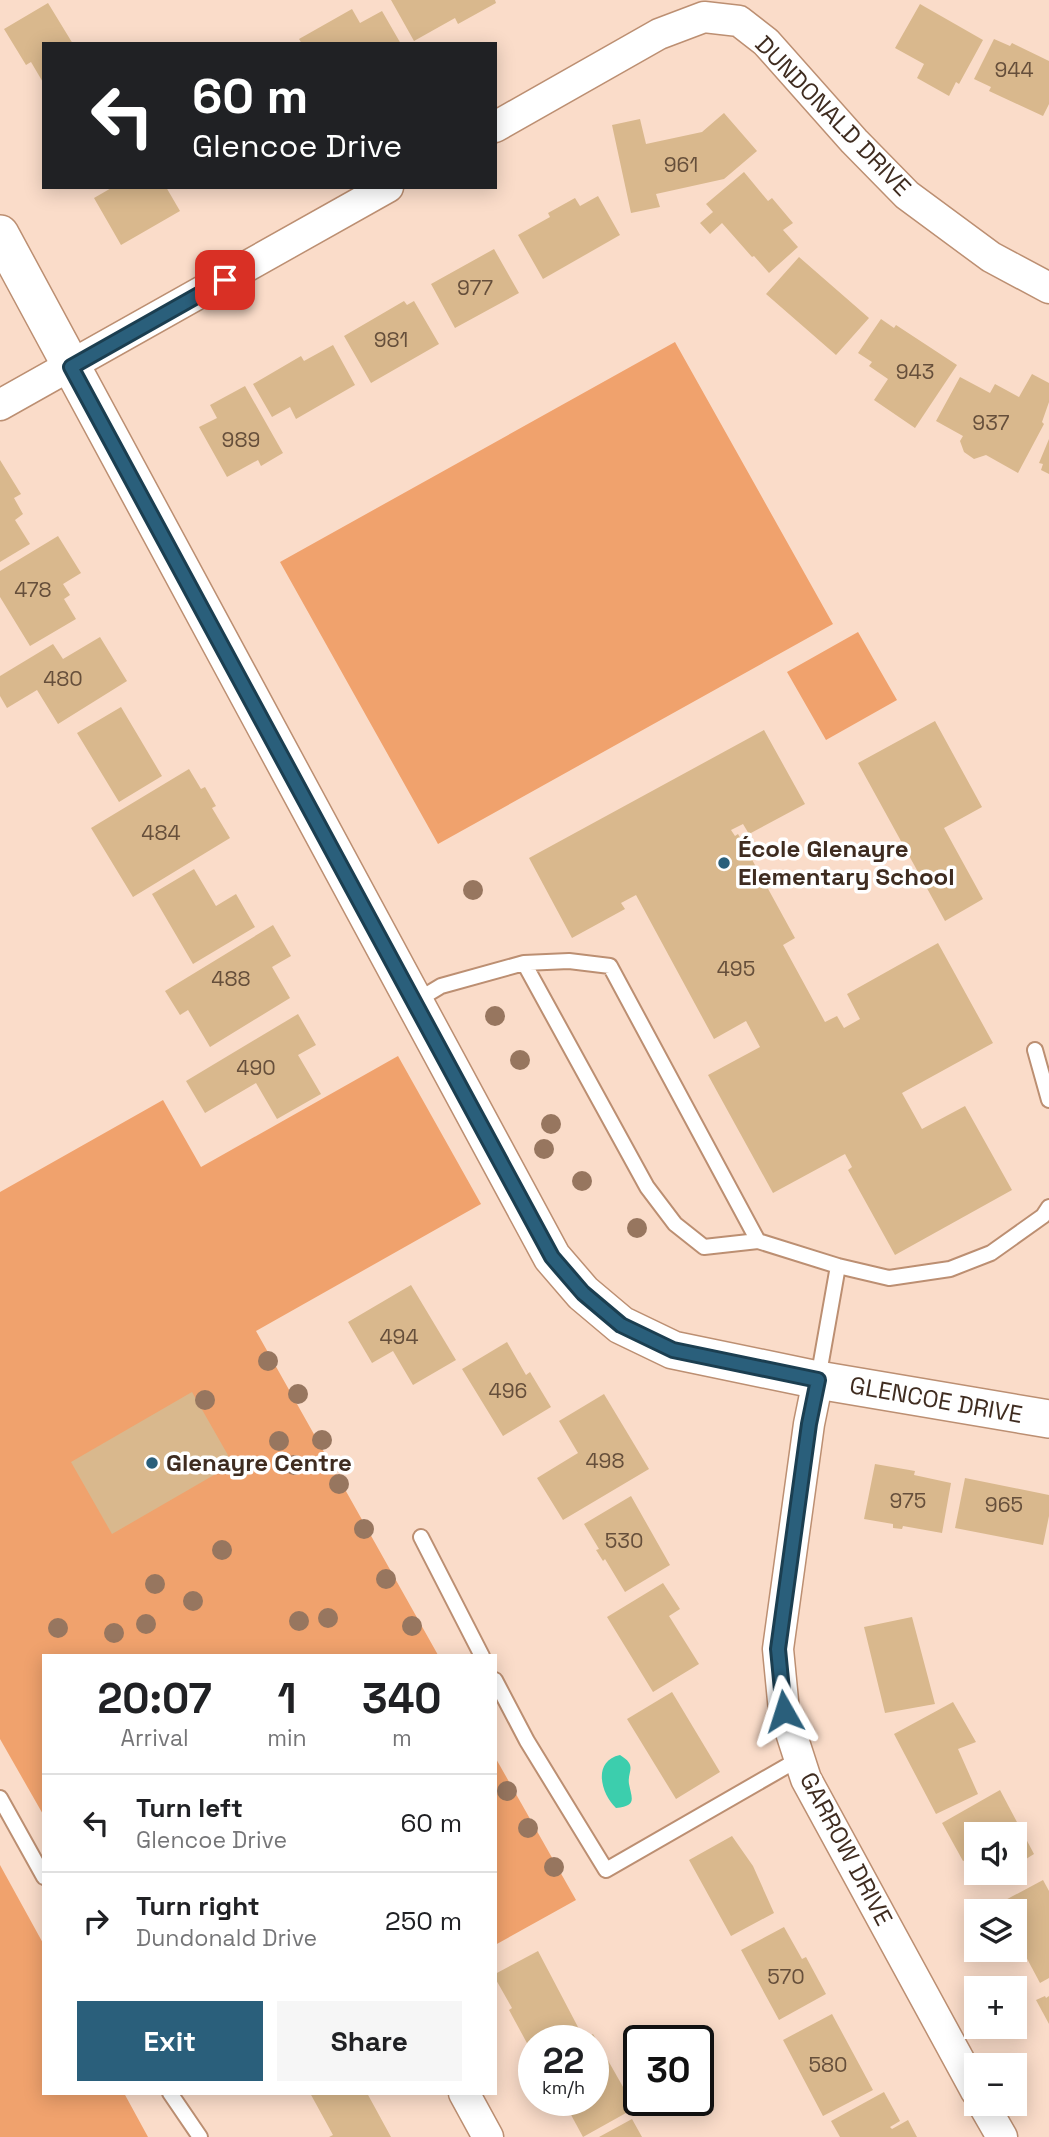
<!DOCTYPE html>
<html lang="en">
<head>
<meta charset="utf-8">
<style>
  body { margin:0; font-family:"Space Grotesk",sans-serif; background:#f6f6f6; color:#202124; height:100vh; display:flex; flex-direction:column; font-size:26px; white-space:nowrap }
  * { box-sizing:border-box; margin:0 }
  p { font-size:23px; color:#757577 }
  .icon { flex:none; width:38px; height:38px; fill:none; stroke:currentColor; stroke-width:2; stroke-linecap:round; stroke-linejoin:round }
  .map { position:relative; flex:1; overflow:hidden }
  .panel { position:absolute; left:42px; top:1654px; width:455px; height:441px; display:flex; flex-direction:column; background:#fff; border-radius:0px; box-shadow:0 4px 18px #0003 }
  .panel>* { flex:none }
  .banner { position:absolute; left:42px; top:42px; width:455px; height:147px; border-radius:0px; box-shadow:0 4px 18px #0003; background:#202124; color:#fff; overflow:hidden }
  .fabs { position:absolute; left:964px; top:1822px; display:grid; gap:14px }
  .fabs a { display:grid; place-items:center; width:63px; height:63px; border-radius:0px; background:#fff; box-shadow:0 4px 18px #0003; font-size:35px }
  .speed { position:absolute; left:518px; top:2025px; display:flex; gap:14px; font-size:35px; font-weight:700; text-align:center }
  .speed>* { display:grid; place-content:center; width:91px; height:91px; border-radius:50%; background:#fff; box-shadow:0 4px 18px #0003; line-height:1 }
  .speed small { font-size:18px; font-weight:400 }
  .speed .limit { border:4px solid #111; border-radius:10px; background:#fff; color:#111 }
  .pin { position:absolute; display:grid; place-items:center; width:60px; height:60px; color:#fff; margin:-30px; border-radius:14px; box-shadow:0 4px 10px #0006 }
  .me { position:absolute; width:77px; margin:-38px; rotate:354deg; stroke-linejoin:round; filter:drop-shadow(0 0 5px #0008) }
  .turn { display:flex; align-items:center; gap:24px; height:147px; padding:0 35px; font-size:32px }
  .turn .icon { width:91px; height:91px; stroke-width:2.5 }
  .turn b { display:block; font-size:49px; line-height:60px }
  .eta { display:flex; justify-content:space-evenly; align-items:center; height:119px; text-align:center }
  .eta b { font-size:42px; font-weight:600; line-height:49px }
  .action { display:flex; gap:14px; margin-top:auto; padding:14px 35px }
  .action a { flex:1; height:80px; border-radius:0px; background:#2a5f7b; color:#fff; font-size:28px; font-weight:600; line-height:80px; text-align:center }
  .action a+a { background:#f6f6f6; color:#202124 }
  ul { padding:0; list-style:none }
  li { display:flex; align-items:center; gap:21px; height:98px; padding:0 35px; border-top:2px solid #e0e0e0 }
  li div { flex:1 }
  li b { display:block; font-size:26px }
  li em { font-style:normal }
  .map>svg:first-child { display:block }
</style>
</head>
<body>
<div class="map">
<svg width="1049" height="2137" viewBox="0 0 1049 2137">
  <rect width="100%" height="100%" fill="#fadcc9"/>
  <path fill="#f0a26d" d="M675,342L833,624L438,844L280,562Z
    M858,632L897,700L826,740L787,672Z
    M398,1056L481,1204L256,1331L438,1655L44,1656V1816L0,1739V1192L163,1100L201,1167Z
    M495,1757L576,1900L495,1945Z
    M0,1865L44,1945V2093H124L148,2137H0Z"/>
  <path fill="#3ccead" d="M620,1755C638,1766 627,1771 629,1784C632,1799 637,1806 616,1808C601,1794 592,1761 620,1755Z"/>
  <path fill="#d9b88d" d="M391,0H495L496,3L458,24L455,18L414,41Z
    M48,3L73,44H44V84L31,62L26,65L4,29Z
    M920,4L983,40L959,84L956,82L949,96L917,78L924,64L895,48Z
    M352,9L360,23L382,11L401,44H302L299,39Z
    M994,39L1010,46L1012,43L1049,61V104L1043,116L989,91L991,87L974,79Z
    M724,113L757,151L724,179L656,194L660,207L631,213L612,125L640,119L646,144L702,132Z
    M744,172L768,201L772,198L793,223L783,230L798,247L769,273L754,256L752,257L722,223L710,234L700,223L713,212L706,204Z
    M113,187H166L180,211L121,245L94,198Z
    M598,196L620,235L543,279L518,235L550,217L548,213L575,198L580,206Z
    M494,249L519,293L455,328L431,284Z
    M799,257L869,318L836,355L766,294Z
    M404,301L407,305L414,301L439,344L371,383L344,336Z
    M881,319L894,328L896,325L957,365L915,428L874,400L888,379L869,366L872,362L858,353Z
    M333,345L355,385L296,419L290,407L272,417L253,384L301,356L304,361Z
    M1032,374L1049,383V402L1042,422L1044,424L1018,473L986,455L974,459L964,452L960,441L963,436L936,421L960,377L990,393L995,384L1019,397Z
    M245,386L283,453L261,466L258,460L227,477L199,427L217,418L210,405Z
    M1049,439V474L1041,470L1043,464L1039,463Z
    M0,460L21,494L14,498L23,514L15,520L30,544L0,562Z
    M58,536L81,573L63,584L70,595L64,599L76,619L30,646L0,597V571Z
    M100,637L127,681L58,724L37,690L7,708L0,696V676L53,644L63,659Z
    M121,707L162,776L119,802L77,733Z
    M935,721L982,807L944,828L983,899L945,921L858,763Z
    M764,730L805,804L749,834L743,824L731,830L735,836L738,834L795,938L783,945L825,1022L837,1016L844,1028L860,1019L847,994L938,943L993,1043L902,1093L922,1129L965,1106L1012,1190L895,1255L848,1170L852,1167L845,1154L773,1193L708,1075L760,1047L746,1021L714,1039L636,895L621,903L625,909L572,938L529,858Z
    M189,769L201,789L205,787L216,806L212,808L230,838L133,897L91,828Z
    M194,869L216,906L236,894L255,927L193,964L152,894Z
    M273,925L291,956L272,967L290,998L210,1047L188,1010L180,1015L165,991Z
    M298,1014L316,1045L298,1055L321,1094L277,1119L256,1083L205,1113L186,1081Z
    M411,1285L456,1360L413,1385L393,1351L372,1363L348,1322Z
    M507,1342L526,1375L530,1372L551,1407L503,1436L462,1369Z
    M192,1392L233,1464L112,1534L71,1462Z
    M604,1394L649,1469L563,1520L537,1478L578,1453L559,1421Z
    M875,1464L915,1471L914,1475L951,1483L942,1533L903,1526L902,1529L893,1528V1524L864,1519Z
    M965,1478L1049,1495V1516L1043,1545L955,1528Z
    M631,1496L670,1565L625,1592L605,1559L603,1561L596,1550L599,1549L584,1524Z
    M663,1583L680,1609L669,1616L699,1664L653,1692L607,1617Z
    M912,1617L935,1704L885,1713L864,1627Z
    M672,1692L720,1772L676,1799L627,1719Z
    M953,1702L976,1742L958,1749L978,1794L936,1814L894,1734Z
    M1000,1790L1034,1854L1015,1866V1834H976V1868L972,1858L963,1861L942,1823Z
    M732,1836L753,1866L774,1913L731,1936L689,1860Z
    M979,1872H1004L984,1884Z
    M1043,1880L1049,1891V1978L1040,1983L1015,1936V1911H1002L998,1904Z
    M784,1927L802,1959L806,1957L826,1994L779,2020L741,1950Z
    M538,1951L579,2029L557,2040H534V2056L509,2010L512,2008L495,1978V1974Z
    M1045,1996L1046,1998L1049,1996V2024L1036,2000Z
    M832,2014L873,2090L823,2116L783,2040Z
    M593,2034L635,2108L583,2137L563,2100H593V2040H582Z
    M884,2092L900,2121L890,2127L892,2129L908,2120L917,2137H840L831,2121Z
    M310,2093H367L391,2137H329L333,2135Z
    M632,2119L642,2137H599Z"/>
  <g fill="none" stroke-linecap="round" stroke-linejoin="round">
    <defs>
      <path id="service" d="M524,963L647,1187L675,1224L704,1247L758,1241
        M416,1001L441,986L524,963L569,961L610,966L758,1241L838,1266L889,1278L950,1269L991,1253L1043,1216L1049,1207
        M1035,1050L1049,1100
        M818,1379L838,1266
        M421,1537L482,1656
        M495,1680L527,1741L606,1870L799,1759
        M0,1798L44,1877
        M170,2093L200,2137"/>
      <path id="minor" d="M495,127L659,34L704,17L739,21L766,42L854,141L907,195L991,257L1049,288
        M0,405L388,187
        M818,1380L809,1424L778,1649L784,1711L806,1779L976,2091
        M464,2093L488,2137
        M983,2104L1002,2137"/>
      <path id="tertiary" d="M0,234L552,1257L583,1293L621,1325L673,1350L818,1380L1049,1419"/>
    </defs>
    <use href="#service" stroke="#bc8f72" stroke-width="18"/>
    <use href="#minor" stroke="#bc8f72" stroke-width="33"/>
    <use href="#tertiary" stroke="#bc8f72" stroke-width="40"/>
    <use href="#service" stroke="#fff" stroke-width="14"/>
    <use href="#minor" stroke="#fff" stroke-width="30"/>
    <use href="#tertiary" stroke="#fff" stroke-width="37"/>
  </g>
  <g fill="#97765f">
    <circle cx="473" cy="890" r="10"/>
    <circle cx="495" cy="1016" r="10"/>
    <circle cx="520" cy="1060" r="10"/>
    <circle cx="551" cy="1124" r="10"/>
    <circle cx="544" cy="1149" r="10"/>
    <circle cx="582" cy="1181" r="10"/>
    <circle cx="637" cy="1228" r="10"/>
    <circle cx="268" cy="1361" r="10"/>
    <circle cx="298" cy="1394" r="10"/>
    <circle cx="205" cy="1400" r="10"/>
    <circle cx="322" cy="1440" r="10"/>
    <circle cx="279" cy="1441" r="10"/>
    <circle cx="294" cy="1465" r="10"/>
    <circle cx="238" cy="1467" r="10"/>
    <circle cx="339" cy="1484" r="10"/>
    <circle cx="364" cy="1529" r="10"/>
    <circle cx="222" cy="1550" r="10"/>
    <circle cx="386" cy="1579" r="10"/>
    <circle cx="155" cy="1584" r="10"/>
    <circle cx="193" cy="1601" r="10"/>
    <circle cx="328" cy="1618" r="10"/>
    <circle cx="299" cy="1621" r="10"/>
    <circle cx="146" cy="1624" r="10"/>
    <circle cx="412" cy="1626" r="10"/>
    <circle cx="58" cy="1628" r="10"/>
    <circle cx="114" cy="1633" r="10"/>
    <circle cx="507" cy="1791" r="10"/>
    <circle cx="528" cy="1828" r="10"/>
    <circle cx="554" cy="1867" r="10"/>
  </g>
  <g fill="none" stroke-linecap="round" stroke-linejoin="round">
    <defs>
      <path id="route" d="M225,280L71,367L552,1257L583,1293L621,1325L673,1350L818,1380L809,1424L778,1649L784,1711"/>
    </defs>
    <use href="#route" stroke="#1b3e50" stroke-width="18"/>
    <use href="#route" stroke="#2a5f7b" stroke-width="12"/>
  </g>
  <g fill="#2a5f7b" stroke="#fff" stroke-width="2.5">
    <circle cx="724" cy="863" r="7"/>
    <circle cx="152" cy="1463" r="7"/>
  </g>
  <g text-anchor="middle" stroke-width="7" stroke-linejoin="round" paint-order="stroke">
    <g font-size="21" fill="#664f3b">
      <text x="1014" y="77">944</text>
      <text x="681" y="172">961</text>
      <text x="475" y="295">977</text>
      <text x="391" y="347">981</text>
      <text x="915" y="379">943</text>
      <text x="991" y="430">937</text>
      <text x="241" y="447">989</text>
      <text x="33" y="597">478</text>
      <text x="63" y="686">480</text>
      <text x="161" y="840">484</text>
      <text x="736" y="976">495</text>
      <text x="231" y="986">488</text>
      <text x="256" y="1075">490</text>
      <text x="399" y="1344">494</text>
      <text x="508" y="1398">496</text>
      <text x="605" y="1468">498</text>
      <text x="908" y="1508">975</text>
      <text x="1004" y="1512">965</text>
      <text x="624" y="1548">530</text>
      <text x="786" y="1984">570</text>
      <text x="828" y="2072">580</text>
    </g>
    <g font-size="24" fill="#3f2c20" stroke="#fff">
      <text transform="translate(833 116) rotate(46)" y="8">DUNDONALD DRIVE</text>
      <text transform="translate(936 1400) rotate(10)" y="8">GLENCOE DRIVE</text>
      <text transform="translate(846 1849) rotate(62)" y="8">GARROW DRIVE</text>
    </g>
    <g font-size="24" font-weight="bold" fill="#3f2c20" stroke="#fff" text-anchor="start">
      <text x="738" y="857">École Glenayre<tspan x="738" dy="28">Elementary School</tspan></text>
      <text x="166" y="1471">Glenayre Centre</text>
    </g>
  </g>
</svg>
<div class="fabs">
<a><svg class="icon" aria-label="sound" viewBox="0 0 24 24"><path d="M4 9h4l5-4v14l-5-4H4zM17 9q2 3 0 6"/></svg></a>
<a><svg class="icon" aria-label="layers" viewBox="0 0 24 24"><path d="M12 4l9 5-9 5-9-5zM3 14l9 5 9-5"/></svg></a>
<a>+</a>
<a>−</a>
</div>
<div class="speed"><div>22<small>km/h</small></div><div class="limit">30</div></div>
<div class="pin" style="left:225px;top:280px;background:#d93025"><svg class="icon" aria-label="arrive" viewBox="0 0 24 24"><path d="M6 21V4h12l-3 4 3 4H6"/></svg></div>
<svg class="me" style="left:784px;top:1711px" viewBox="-20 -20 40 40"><path d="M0-17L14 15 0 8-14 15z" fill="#2a5f7b" stroke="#fff" stroke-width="4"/></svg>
<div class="banner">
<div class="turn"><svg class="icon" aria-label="left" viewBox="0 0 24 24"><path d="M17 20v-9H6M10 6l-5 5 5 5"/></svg><div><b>60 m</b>Glencoe Drive</div></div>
</div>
<section class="panel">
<div class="eta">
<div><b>20:07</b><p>Arrival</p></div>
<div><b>1</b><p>min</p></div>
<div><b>340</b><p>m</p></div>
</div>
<ul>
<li><svg class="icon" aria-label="left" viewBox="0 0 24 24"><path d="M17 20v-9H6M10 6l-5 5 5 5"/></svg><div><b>Turn left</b><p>Glencoe Drive</p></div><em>60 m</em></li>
<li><svg class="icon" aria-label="right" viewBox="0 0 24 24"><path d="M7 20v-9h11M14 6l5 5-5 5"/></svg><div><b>Turn right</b><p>Dundonald Drive</p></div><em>250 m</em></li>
</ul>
<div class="action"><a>Exit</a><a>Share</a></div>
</section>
</div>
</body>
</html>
